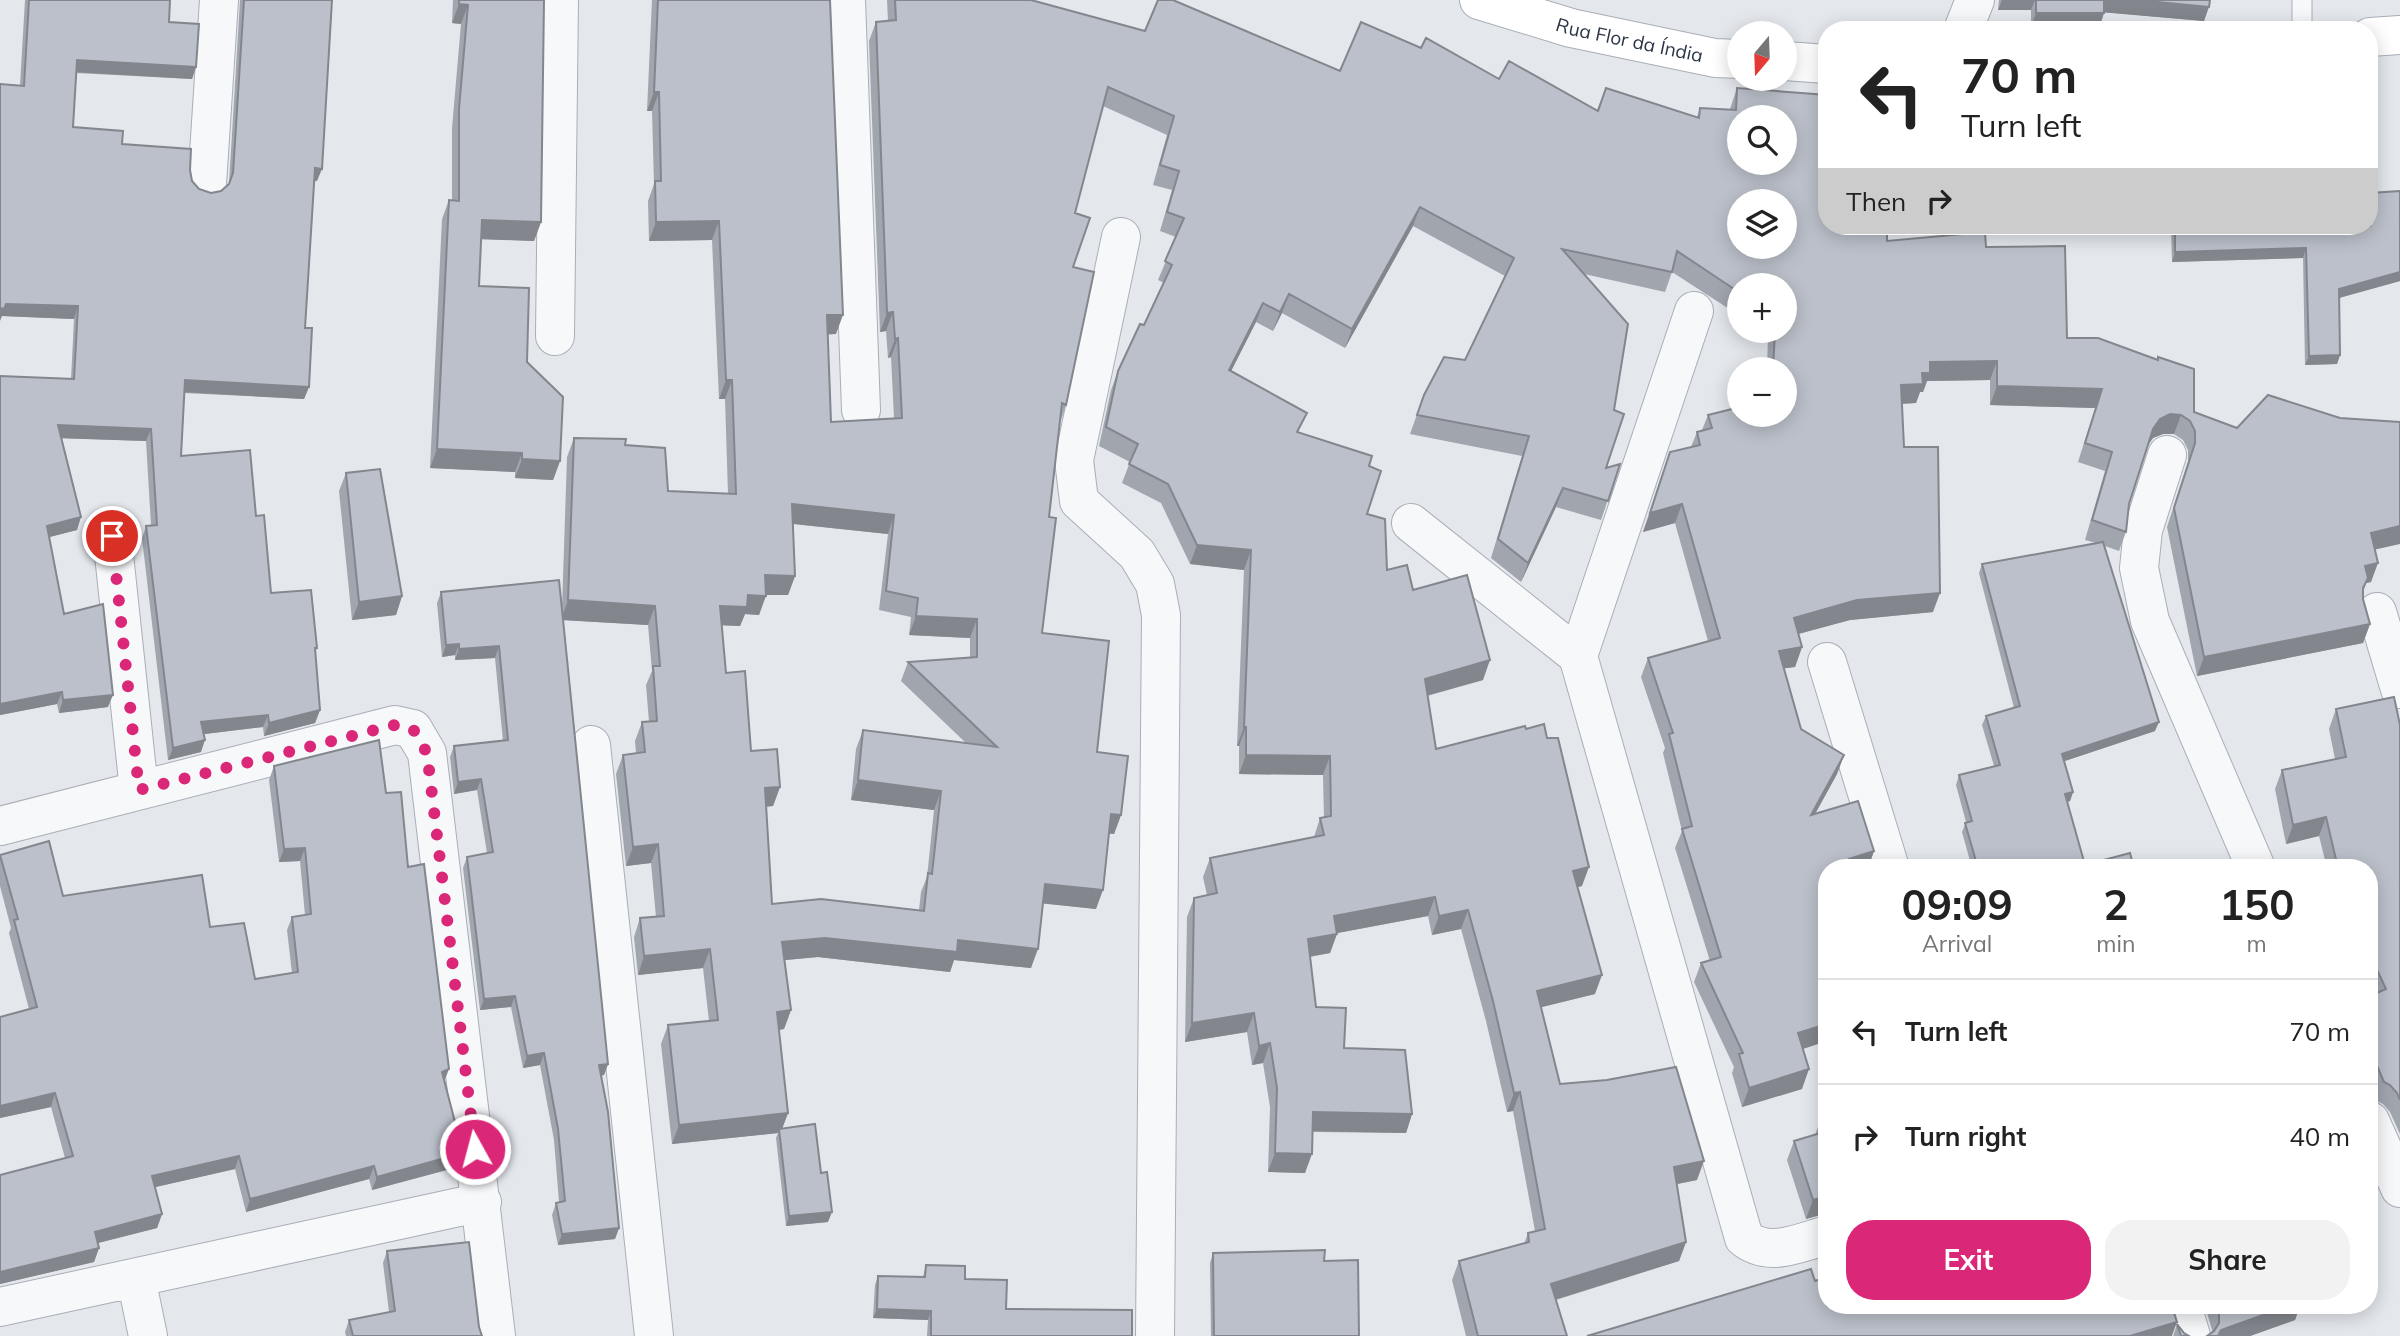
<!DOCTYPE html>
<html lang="en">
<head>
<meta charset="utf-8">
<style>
  body { margin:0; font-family:Mulish,sans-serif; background:#f2f2f2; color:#222; height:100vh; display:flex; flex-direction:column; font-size:26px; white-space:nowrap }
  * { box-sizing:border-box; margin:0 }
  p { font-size:23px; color:#767676 }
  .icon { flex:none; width:38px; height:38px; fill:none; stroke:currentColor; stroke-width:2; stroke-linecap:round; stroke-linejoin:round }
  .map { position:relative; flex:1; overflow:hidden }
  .panel { position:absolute; left:1818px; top:859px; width:560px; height:455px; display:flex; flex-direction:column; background:#fff; border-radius:28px; box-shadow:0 4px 18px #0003 }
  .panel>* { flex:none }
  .banner { position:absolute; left:1818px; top:21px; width:560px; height:214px; border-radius:28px; box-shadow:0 4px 18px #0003; background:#fff; color:#222; overflow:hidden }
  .needle { width:46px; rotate:199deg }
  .fabs { position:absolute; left:1727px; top:21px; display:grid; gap:14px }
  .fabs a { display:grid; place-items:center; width:70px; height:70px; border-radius:50%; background:#fff; box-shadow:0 4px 18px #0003; font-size:35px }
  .pin { position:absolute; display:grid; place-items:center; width:60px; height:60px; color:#fff; margin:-30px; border:4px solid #fff; border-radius:50%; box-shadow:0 2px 7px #0007 }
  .me { position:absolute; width:77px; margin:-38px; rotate:353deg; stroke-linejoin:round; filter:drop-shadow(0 0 5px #0008) }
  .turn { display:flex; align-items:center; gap:24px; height:147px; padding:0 28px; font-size:32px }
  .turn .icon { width:91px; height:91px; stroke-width:2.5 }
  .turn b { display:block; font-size:49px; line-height:60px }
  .then { display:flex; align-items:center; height:66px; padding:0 28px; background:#0003; gap:14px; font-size:26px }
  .eta { display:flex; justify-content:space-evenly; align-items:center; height:119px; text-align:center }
  .eta b { font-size:42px; font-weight:700; line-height:49px }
  .button { display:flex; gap:14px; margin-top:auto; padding:14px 28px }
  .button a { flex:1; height:80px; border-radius:28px; background:#db2777; color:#fff; font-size:28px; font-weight:700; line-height:80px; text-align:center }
  .button a+a { background:#f2f2f2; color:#222 }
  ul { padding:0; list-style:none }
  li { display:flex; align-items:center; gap:21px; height:105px; padding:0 28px; border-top:2px solid #e0e0e0 }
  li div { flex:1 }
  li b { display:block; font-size:26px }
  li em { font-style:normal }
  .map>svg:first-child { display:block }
</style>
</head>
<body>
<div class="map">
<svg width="2400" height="1336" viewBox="0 0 2400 1336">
  <rect width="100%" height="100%" fill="#e4e7ec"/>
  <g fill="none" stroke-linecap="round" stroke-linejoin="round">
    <defs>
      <path id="lane" d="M2302,30V0"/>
      <path id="street" d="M846,0L861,410
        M1963,30L1975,0
        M207,184L219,0
        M1121,237L1074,460L1079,501L1137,554L1155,584L1161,615L1155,1336
        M1694,311L1578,656L1744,1238C1769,1258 1799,1243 1827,1235
        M555,336L559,0
        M2167,455L2143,530L2139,568L2150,621L2256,868
        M1411,523L1578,656
        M112,536L139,790
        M2377,612L2400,689
        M1827,662L1890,868
        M591,745L654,1336
        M0,826L395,725L413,729L427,753L496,1336
        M2370,1121L2400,1188
        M136,1278L148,1336
        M2182,1306L2191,1336
        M0,1307L482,1202"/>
      <g id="secondary">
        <path id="s1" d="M1479,0L1571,28L1715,58L1740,59"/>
        <path d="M2370,37L2400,35"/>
        <path d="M1785,61L1827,64"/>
      </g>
    </defs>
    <use href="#lane" stroke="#a9aeb7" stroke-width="21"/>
    <use href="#street" stroke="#a9aeb7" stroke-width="40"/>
    <use href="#secondary" stroke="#a9aeb7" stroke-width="40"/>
    <use href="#lane" stroke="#f7f8fa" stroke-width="19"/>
    <use href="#street" stroke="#f7f8fa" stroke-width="38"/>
    <use href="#secondary" stroke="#fff" stroke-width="38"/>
  </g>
  <path fill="#a1a5ae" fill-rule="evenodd" d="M25,0H170L169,22L196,67L192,79L76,73L73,127L122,144L190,170L192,181L199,189L211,193L221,191L229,184L240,0H332L317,181H314L305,328L309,387L304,399L184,393L181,456L256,516L271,593L317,648L315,653L320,710L315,723L264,736L263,727L204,734L201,752L168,760L142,538L146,526L151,525L146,441L61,438L77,530L49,537L64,614L108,707L59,713L57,704L0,715V376L71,379L74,319L2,316L20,85Z
    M453,0H544L541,222L534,241L481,239L479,286L527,362L560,461L553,480L515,478V472L430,468L442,219L449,200H452V128L461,24L452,23Z
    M652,0H830L836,334H828L831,422L894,418L891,357L888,358L886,331L880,332L869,41L876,22L888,21L887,0H1031L1145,31L1340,71L1421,48L1499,79L1597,110L1606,88L1697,117L1700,108L1730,109L1737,88L1887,241L1986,247L2067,338L2157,360L2158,357L2194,412L2375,549L2371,582L2366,583L2363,592V599L2370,624L2363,643L2197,676L2167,527L2188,462V450L2183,440L2174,434H2163L2153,438L2148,445L2129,504L2126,532L2119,551L2105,546L2155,731L2064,761L2073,792L2070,801L2067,802L2085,865L2134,868H1972L1962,832L1966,822L1956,785L1959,775L1994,766L1982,725L1986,716L2014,708L1979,573L1982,564L2096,543L2085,540L2105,471L2078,462L2095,408L1990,405V380L1927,381L1923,392H1920L1916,403L1902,404L1904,447L1933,612L1850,620L1798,634L1802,647L1795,667L1784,668L1801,729L1844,755L1837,774L1815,814L1874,851L1868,868H1827L1803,1049L1802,1089L1742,1107L1732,1073L1734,1067L1694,982L1701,963L1710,961L1675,848L1682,831L1663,753L1665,748L1641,677L1648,658L1708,641L1675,523L1643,532L1663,471L1691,447L1697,432L1702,430L1708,415H1785V369H1767L1768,335L1761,331H1785V285H1740V316L1672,272L1665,292L1584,274L1614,410L1606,468L1620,464L1601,520L1556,507L1521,582L1491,558L1522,456L1410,434L1424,395L1465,360L1505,276L1413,226L1345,348L1282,313L1273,331L1256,322L1231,371L1299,432L1369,466L1367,514L1387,570L1413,590L1483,680L1427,696L1436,749L1582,886L1578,887L1595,994L1541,1007L1560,1084L1697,1180L1677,1184L1686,1242L1679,1261L1556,1300L1567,1336H1466L1452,1280L1459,1261L1524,1244L1528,1233L1535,1231L1513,1111L1507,1112L1486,1021L1461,929L1432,935L1428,916L1337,933L1330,953L1310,957L1316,1007L1344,1048L1412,1114L1406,1133L1313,1132L1305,1173L1268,1172L1270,1107L1263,1063L1252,1065L1247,1032L1185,1042L1187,917L1194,898L1207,895L1203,877L1210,858L1314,837L1320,818H1324L1323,775L1239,774V746H1237L1244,570L1190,564L1161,503L1122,483L1130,462L1099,446L1111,390L1118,371L1144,325L1164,283L1158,280L1176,237L1160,231L1172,190L1153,185L1167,135L1103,106L1075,213L1073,267L1066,405L1060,423L1049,517L1042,633L1097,752L1121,815L1114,834L1109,833L1096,909L1043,903L1031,968L954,960L950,972L818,957L785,960L791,1010L784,1029L779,1030L788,1113L782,1128L821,1173L828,1222L786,1226L776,1138L778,1133L672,1144L661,1044L668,1025L709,1021L703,968L638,975L634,937L640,918L656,917L651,863L626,866L616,774L623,755L636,753L635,741L642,722H649L646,685L652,671L648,625L563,620L608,1064L604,1075L601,1076L619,1228L615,1239L558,1245L552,1215L556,1203L559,1202L554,1140L540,1065L523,1068L511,1007L480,1010L463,868L467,857L487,853L477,790L454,794L450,757L454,746L503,741L495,658L455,660V655L442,657L437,603L441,592L562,608L567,457L574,438L625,445L668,491L728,494L725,399H719L712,240L649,241L648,201L654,184L652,111H647ZM793,524L888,534L879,610L911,617L909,635L970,638V658L908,662L901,681L966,743L863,730L856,749L851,800L934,810L927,877L921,892L919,910L772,904L766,807L773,806L780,787L751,751L726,673L722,625L740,626L745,614L759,615L765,595H788L795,576Z
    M1999,0H2210L2204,21L2104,12L2099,28L2031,27V10H1998Z
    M2400,191V281L2339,298L2340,355L2337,364L2305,365L2303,258L2172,262L2171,226H2370Z
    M346,473L402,596L396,615L352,620L339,491Z
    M2336,709L2400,725V1134L2390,1112L2383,1104L2377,1101L2370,1085V996L2372,995L2370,989V868H2327L2319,836L2286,844L2275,789L2282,770L2335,759L2329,729Z
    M274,766L386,793L408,867L444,1082L454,1168L372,1190L369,1179L246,1212L235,1169L155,1187L162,1214L157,1228L98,1243L99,1248L94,1262L0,1284V1175L65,1158L51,1107L0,1118V1017L29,1009L9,933L11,928L0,886V855L63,896L210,927L255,979L292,973L287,930L292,917L305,915L300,861L279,862L269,780Z
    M1827,1114V1213L1806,1219L1787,1160L1794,1141L1815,1135L1822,1116Z
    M387,1251L479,1327L482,1336H346L345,1332L349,1320L389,1312L383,1263Z
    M1213,1253L1324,1261L1359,1336H1211L1210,1263Z
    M926,1265L965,1279L1006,1309L1132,1336H927L928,1320L873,1318L875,1285L878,1276L923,1277Z
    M2205,1306H2300L2295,1320L2250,1336H2207L2212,1333V1330Z
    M2177,1324L2184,1333L2189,1336H2173Z"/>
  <path fill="#83868d" d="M2002,0H2035L2031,10H1998Z
    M2103,0H2137L2209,7L2204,21L2099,12Z
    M459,4L468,5L461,24L452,23Z
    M2036,13H2104L2099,28L2031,27Z
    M77,60L196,67L192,79L72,72Z
    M654,92H659L652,111H647Z
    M315,168L322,169L317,181L310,180Z
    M1420,207L1413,226L1345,348L1352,329Z
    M482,220L541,222L534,241L475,239Z
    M719,221L712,240L649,241L656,222Z
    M2306,248L2303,258L2172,262L2175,252Z
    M2400,272V281L2335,299L2339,289Z
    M1289,294L1282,313L1273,331L1280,312Z
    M1263,303L1256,322L1222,389L1229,370Z
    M6,304L78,306L74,319L2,316L0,321V308Z
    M893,312L886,331L880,332L887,313Z
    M827,315H843L836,334L820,335Z
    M898,338L891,357L888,358L895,339Z
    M2340,355L2337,364L2305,365L2309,356Z
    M1997,361L1990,380L1927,381L1923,392H1920L1916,403L1894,404L1901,385L1922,373L1930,362Z
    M185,380L309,387L304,399L180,392Z
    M726,380H732L725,399H719Z
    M1997,386L2102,389L2095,408L1990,405Z
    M2170,414L2181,415L2174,434H2163L2153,438L2146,448L2153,429L2160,419Z
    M58,425L151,429L146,441L54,438Z
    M437,449L522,453L515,472L430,468Z
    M522,459L560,461L553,480L515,478Z
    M1563,488L1556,507L1521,582L1528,563Z
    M792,504L894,515L888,534L785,523Z
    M1682,504L1675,523L1643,532L1650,513Z
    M81,517L77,530L42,539L47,526Z
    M2400,526V544L2364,552L2371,533Z
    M1197,545L1251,550L1244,570L1190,564Z
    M2378,563L2371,582L2366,583L2361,597L2365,566Z
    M765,575L795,576L788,595H758Z
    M1940,593L1933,612L1850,620L1787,637L1794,618L1857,600Z
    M748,595L766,596L759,615L745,614L740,626L713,625L720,606Z
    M402,596L396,615L352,620L359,602Z
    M568,600L655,606L648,625L561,620Z
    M916,616L977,619L970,638L909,635Z
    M2370,624L2363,643L2197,676L2204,657Z
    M459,644L455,655L442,657L446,645Z
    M499,646L495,658L455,660L459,649Z
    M1802,647L1795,667L1772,670L1779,651Z
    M1490,660L1483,680L1418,698L1425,679Z
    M62,692L57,704L0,715V704Z
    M113,695L108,707L59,713L63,700Z
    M320,710L315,723L264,736L269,723Z
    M268,715L263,727L197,735L201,722Z
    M2159,722L2155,731L2059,763L2062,754Z
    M1244,727H1246L1239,746H1237Z
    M205,740L201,752L168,760L173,748Z
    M1246,755L1330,756L1323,775L1239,774Z
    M1844,755L1837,774L1804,834L1811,815Z
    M481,779L477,790L454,794L458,782Z
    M858,780L941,791L934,810L851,800Z
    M780,787L773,806L758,807L765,788Z
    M2073,792L2070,801L2061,804L2065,794Z
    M1111,814L1121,815L1114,834L1104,833Z
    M2326,817L2319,836L2286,844L2293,825Z
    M658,844L651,863L626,866L633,847Z
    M305,848L300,861L279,862L284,849Z
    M1874,851L1868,868H1846L1849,859Z
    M1589,867L1582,886L1566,890L1573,871Z
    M1045,884L1103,890L1096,909L1038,903Z
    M1435,897L1428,916L1327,935L1334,916Z
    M1468,910L1461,929L1432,935L1439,916Z
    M1337,934L1330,953L1301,958L1308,939Z
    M825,938L958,940L1038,949L1031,968L954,960L950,972L818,957L775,961L782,942Z
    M710,949L703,968L638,975L644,956Z
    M1602,975L1595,994L1530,1010L1537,991Z
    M515,996L511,1007L480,1010L484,999Z
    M791,1010L784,1029L770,1031L777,1012Z
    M1254,1013L1247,1032L1185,1042L1192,1023Z
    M1827,1024V1041L1791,1053L1798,1033Z
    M1270,1043L1263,1063L1252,1065L1259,1046Z
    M544,1053L540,1065L523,1068L527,1056Z
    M608,1064L604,1075L595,1076L599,1065Z
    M449,1069L444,1082L442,1072Z
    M1809,1069L1802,1089L1742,1107L1749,1088Z
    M1520,1092L1513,1111L1507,1112L1514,1093Z
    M55,1093L51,1107L0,1118V1106Z
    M1313,1112L1412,1114L1406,1133L1306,1131Z
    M788,1113L781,1132L779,1129L778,1133L672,1144L679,1125Z
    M1275,1153L1312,1154L1305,1173L1268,1172Z
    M459,1154L454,1168L372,1190L377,1177Z
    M239,1156L235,1169L147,1189L152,1176Z
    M1704,1161L1697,1180L1667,1186L1674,1167Z
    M374,1166L369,1179L246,1212L250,1199Z
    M1827,1196V1213L1806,1219L1813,1200Z
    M832,1212L828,1222L786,1226L789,1216Z
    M162,1214L157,1228L90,1245L95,1232Z
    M619,1228L615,1239L558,1245L562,1234Z
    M1686,1242L1679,1261L1544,1303L1551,1284Z
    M99,1248L94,1262L0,1284V1272Z
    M2288,1306H2300L2295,1320L2250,1336H2218L2221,1330Z
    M877,1309L931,1311L928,1320L873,1318Z
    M2177,1322L2172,1336H2130Z"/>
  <path fill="#bbc0ca" stroke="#83868d" stroke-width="2" fill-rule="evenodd" d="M29,0H170L169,22L199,24L196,67L77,60L73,127L123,131L122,144L191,149L190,170L192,181L199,189L211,193L221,191L229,184L233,173L244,0H332L322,169L315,168L305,328H312L309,387L185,380L181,456L250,450L256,516L264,515L271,593L311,590L317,648H315L320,710L269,723L268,715L201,722L205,740L173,748L146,526L157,525L151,429L58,425L81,517L47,526L64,614L103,604L113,695L63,700L62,692L0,704V376L74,379L78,306L6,304L4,309L0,308V84L24,86Z
    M459,0H544L541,222L482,220L479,286L529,288L527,362L563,397L560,461L522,459V453L437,449L449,200L459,201V109L468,5L459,4Z
    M658,0H830L843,315H827L831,422L902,418L898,338L895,339L893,312L887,313L876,22L896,20L895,0H1031L1145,31L1158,0H1173L1340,71L1361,22L1421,48L1426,38L1499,79L1509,61L1598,111L1606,88L1699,118L1700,108L1736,110L1737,88L1827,95V226H1887V241L1985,232L1986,247L2065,246L2067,338H2098L2158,360V357L2194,369V412L2237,428L2268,395L2340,418L2400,422V526L2371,533L2378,563L2365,566L2368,578L2363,588V599L2370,624L2204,657L2174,508L2195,443V431L2190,421L2181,415L2170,414L2160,419L2153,429L2129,504L2126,532L2092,520L2112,452L2085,443L2102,389L1997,386V361L1930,362V373H1922L1923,384L1901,385L1904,447H1938L1940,593L1857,600L1794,618L1802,647L1779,651L1801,729L1844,755L1811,815L1858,801L1874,851L1849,859L1851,868H1827V1024L1798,1033L1809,1069L1749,1088L1739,1054L1743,1053L1701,963L1721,957L1682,829L1692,826L1669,734L1673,733L1648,658L1720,638L1682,504L1650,513L1670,452L1700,445L1697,432L1712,428L1708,415L1740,407V415H1785V369H1773L1775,331H1785V285H1740V293L1677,251L1672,272L1562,249L1628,324L1614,410L1624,414L1606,468L1620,464L1608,501L1563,488L1528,563L1498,539L1529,436L1417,415L1424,395L1444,357L1465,360L1514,258L1420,207L1352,329L1289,294L1280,312L1263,303L1229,370L1307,413L1297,432L1372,456L1369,466L1381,471L1367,514L1385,519L1387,570L1407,565L1413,590L1467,575L1490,660L1425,679L1436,749L1525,726L1526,729L1544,724L1547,738H1558L1589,867L1573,871L1602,975L1537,991L1560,1084L1607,1080L1676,1067L1704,1161L1674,1167L1686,1242L1551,1284L1567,1336H1478L1459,1261L1529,1242L1528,1233L1545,1229L1520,1092L1514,1093L1493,1001L1468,910L1439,916L1435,897L1334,916L1337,934L1308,939L1316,1007L1346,1008L1344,1048L1405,1050L1412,1114L1313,1112L1312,1154L1275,1153L1277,1088L1270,1043L1259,1046L1254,1013L1192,1023L1194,898L1217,893L1210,858L1324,835L1320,818L1331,816L1330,756L1246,755V727H1244L1251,550L1197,545L1168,484L1129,464L1138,444L1106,427L1118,371L1140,324L1144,325L1172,265L1165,261L1184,218L1167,212L1179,171L1160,165L1174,116L1108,87L1075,213L1090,218L1073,267L1094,272L1066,405L1062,403L1049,517L1056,518L1042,633L1109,641L1097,752L1128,756L1121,815L1111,814L1103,890L1045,884L1038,949L958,940L957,952L825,938L782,942L791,1010L777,1012L788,1113L679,1125L668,1025L718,1020L710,949L644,956L640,918L664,916L658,844L633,847L623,755L645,752L642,722L657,721L653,666H660L655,606L568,600L574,438L626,439L625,445L665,448L668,491L736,494L732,380H726L719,221L656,222L655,181H661L659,92H654ZM1740,117H1785V163H1740ZM1740,201H1785V247H1740ZM792,504L894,515L886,591L918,598L916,616L977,619V657L908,662L997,747L863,730L858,780L941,791L932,874L928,873L924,911L821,899L772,904L765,788L780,787L777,749L751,751L745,671L726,673L720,606L747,607L748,595L766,596L765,575L795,576Z
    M2036,0H2104V13H2036Z
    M2137,0H2210L2209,7Z
    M2400,191V272L2339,289L2340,355L2309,356L2306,248L2175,252V226H2370V193Z
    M380,469L402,596L359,602L346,473Z
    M2103,542L2159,722L2062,754L2073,792L2065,794L2085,865L2130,853L2134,868H1978L1965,823L1972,821L1959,775L2000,765L1986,716L2020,706L1982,564Z
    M559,580L608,1064L599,1065L608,1112L619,1228L562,1234L556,1203L565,1201L558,1129L544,1053L527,1056L515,996L484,999L467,857L493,852L481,779L458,782L454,746L508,740L499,646L459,649V644L446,645L441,592Z
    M2394,697L2400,725V1100L2397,1093L2390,1085L2384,1082L2370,1050V996L2386,989L2370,955V945L2371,944L2370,936V868H2338L2326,817L2293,825L2282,770L2346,757L2336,709Z
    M379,740L386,793L401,792L408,867L424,864L449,1069L442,1072L456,1126L459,1154L377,1177L374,1166L250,1199L239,1156L152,1176L162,1214L95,1232L99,1248L0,1272V1175L73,1156L55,1093L0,1106V1017L37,1007L14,920L18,919L0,855L49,841L63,896L202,875L210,927L244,923L255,979L298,972L292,917L311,914L305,848L284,849L274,766Z
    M1827,1114V1131L1822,1116Z
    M815,1124L821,1173L827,1172L832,1212L789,1216L779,1129Z
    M1827,1131V1196L1813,1200L1794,1141Z
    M469,1242L479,1327L482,1336H353L349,1320L395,1311L387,1251Z
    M1325,1250L1324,1261L1358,1260L1359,1336H1214L1213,1253Z
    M926,1265L965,1266V1279L1007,1280L1006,1309L1132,1310V1336H931V1311L877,1309L878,1276L925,1277Z
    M1811,1269L1815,1281L1827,1277V1306H2172L2177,1322L2130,1336H1587Z
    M2217,1306H2288L2221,1330L2218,1336H2207L2214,1331L2219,1323V1311Z
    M2177,1324L2184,1333L2189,1336H2181Z"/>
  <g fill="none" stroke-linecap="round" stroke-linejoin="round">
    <path stroke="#db2777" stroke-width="12" stroke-dasharray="0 21.6" d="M112,536L139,790L395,725L413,729L427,753L475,1149"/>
  </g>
  <g text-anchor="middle" stroke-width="5" stroke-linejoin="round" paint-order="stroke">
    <g font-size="19" fill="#2b3445" stroke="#f4f6f9">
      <text dy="7" stroke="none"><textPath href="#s1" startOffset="156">Rua Flor da Índia</textPath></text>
    </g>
  </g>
</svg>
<div class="fabs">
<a><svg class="needle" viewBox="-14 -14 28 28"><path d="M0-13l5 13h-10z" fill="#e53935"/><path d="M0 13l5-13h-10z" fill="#767676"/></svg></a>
<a><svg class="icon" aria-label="search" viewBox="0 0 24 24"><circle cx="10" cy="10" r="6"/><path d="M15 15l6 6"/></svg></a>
<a><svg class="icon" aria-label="layers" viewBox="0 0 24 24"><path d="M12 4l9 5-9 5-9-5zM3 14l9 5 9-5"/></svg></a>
<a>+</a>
<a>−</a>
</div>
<div class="pin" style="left:112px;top:536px;background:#d93025"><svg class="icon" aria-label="arrive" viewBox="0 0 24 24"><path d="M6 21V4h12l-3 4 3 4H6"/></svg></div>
<svg class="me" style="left:475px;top:1149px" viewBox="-20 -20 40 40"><circle r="17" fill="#db2777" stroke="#fff" stroke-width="3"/><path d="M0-11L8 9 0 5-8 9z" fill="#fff"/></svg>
<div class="banner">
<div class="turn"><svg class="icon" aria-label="left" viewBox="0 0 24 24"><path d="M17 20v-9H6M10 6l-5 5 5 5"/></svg><div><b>70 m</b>Turn left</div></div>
<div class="then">Then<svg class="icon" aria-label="right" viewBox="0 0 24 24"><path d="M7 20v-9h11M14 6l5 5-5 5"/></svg></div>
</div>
<section class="panel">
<div class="eta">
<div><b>09:09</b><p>Arrival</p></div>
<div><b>2</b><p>min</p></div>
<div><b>150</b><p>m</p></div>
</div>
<ul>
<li><svg class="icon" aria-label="left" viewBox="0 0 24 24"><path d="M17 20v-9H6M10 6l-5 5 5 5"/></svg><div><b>Turn left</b></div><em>70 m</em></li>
<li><svg class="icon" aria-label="right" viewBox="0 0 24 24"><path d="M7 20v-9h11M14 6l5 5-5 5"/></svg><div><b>Turn right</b></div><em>40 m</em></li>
</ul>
<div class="button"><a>Exit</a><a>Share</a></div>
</section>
</div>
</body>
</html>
